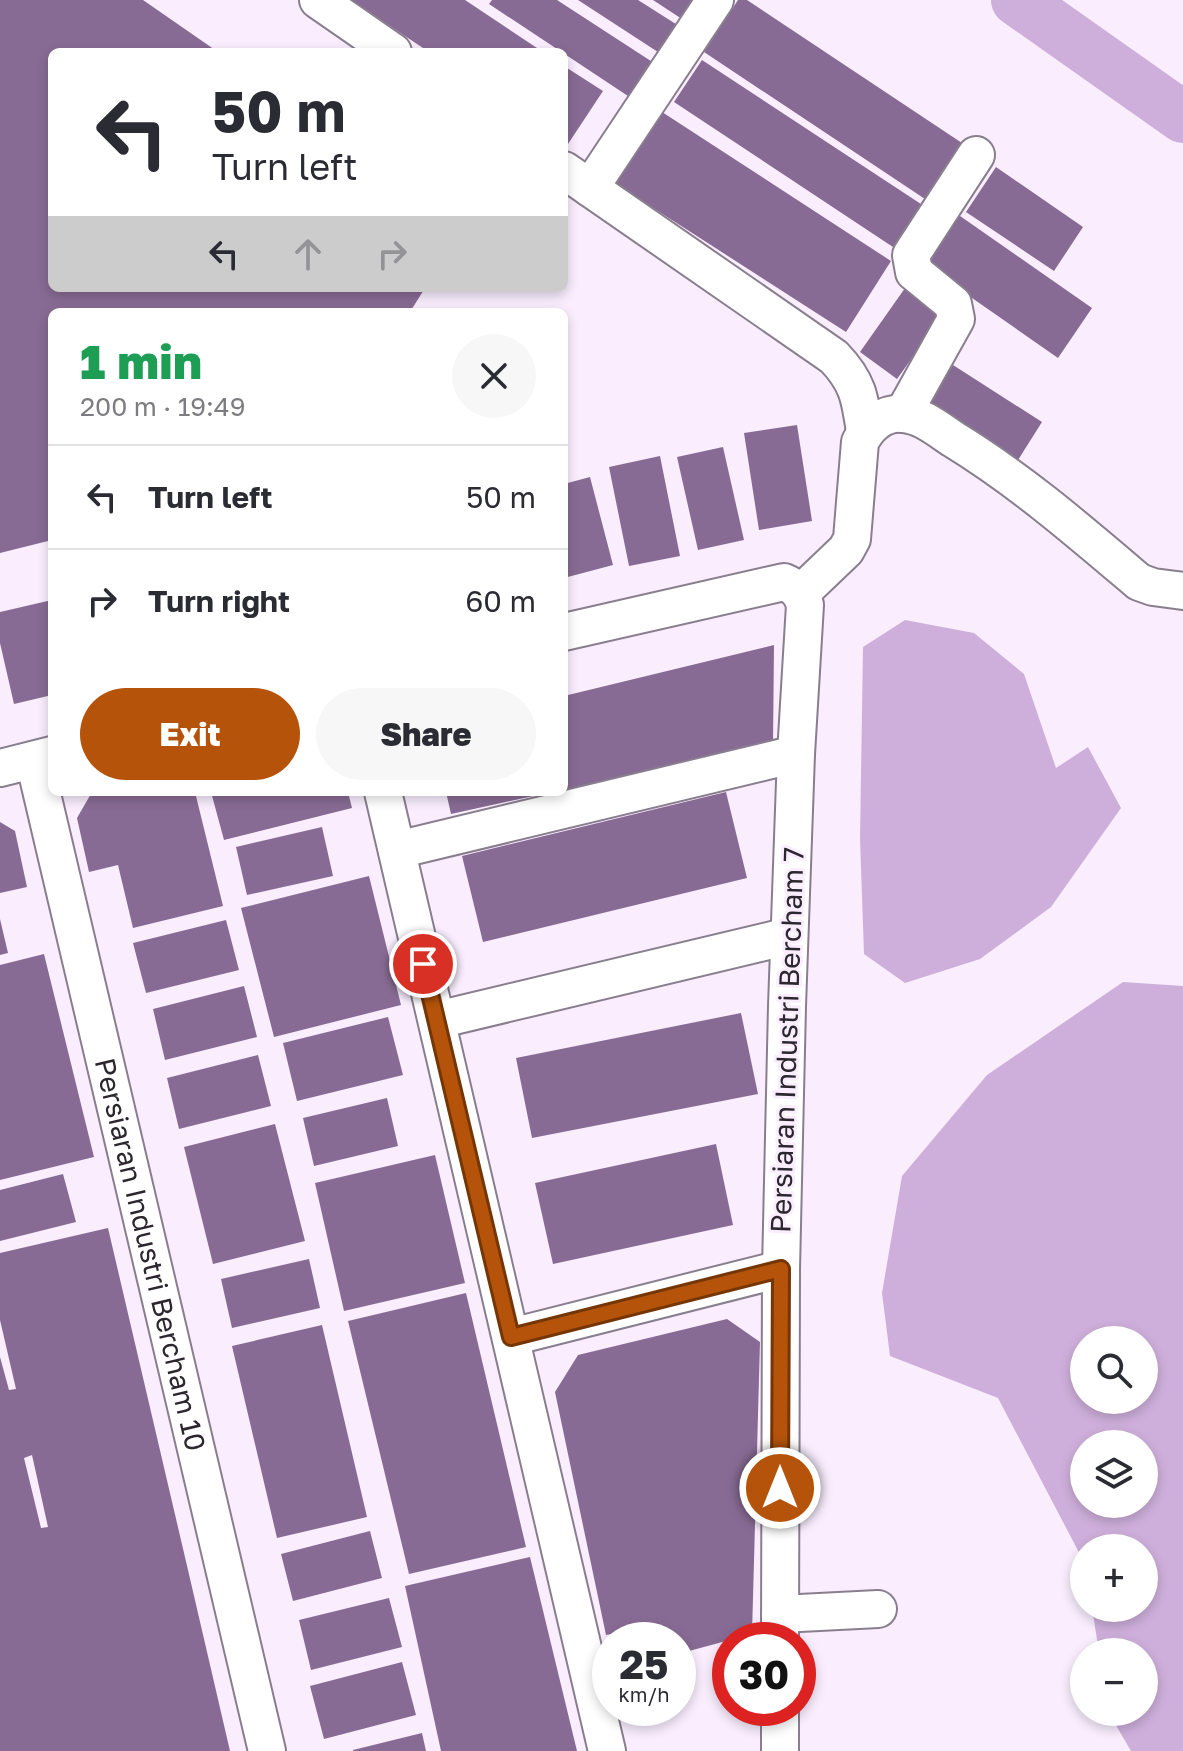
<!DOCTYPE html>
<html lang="en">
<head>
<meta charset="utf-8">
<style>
  body { margin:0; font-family:"Golos Text",sans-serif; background:#f7f7f7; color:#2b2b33; height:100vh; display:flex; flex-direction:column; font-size:30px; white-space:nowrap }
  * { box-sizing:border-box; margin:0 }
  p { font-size:26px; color:#7c7c81 }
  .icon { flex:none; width:44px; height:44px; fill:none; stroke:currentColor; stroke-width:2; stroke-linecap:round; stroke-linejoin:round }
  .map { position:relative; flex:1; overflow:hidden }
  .sheet { position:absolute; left:48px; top:308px; width:520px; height:488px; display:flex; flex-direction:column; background:#fff; border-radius:12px; box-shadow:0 4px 12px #0003 }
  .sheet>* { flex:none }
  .guide { position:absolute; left:48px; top:48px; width:520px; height:244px; border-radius:12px; box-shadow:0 4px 12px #0003; background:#fff; color:#2b2b33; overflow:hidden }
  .buttons { position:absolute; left:1070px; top:1326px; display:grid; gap:16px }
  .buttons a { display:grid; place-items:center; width:88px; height:88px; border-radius:50%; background:#fff; box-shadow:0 4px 12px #0003; font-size:40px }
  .speed { position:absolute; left:592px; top:1622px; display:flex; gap:16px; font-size:40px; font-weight:700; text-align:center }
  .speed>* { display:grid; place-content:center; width:104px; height:104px; border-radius:50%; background:#fff; box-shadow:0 4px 12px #0003; line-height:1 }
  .speed small { font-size:20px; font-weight:400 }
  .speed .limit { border:12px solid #d22; background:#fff; color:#111 }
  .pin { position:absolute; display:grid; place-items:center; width:68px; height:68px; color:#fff; margin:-34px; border:4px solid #fff; border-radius:50%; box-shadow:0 2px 8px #0007 }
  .me { position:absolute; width:88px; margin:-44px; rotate:0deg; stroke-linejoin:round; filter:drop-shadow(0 0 6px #0008) }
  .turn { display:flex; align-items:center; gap:28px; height:168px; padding:0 32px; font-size:36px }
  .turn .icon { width:104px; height:104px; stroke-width:2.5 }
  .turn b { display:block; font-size:56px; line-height:68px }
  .lanes { display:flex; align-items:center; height:76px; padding:0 32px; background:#0003; justify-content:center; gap:40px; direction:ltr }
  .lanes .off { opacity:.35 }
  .round { display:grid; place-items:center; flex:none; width:84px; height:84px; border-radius:42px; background:#f7f7f7 }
  .summary { display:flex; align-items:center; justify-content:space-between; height:136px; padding:0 32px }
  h1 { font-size:48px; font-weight:800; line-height:60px; color:#1e9e55 }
  .cta { display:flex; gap:16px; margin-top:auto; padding:16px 32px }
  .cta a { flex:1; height:92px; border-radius:48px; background:#b45309; color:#fff; font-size:32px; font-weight:800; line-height:92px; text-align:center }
  .cta a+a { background:#f7f7f7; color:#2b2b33 }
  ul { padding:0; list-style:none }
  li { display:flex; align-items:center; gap:24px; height:104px; padding:0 32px; border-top:2px solid #e1e1e2 }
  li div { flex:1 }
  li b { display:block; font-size:30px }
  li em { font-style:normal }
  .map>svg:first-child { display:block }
</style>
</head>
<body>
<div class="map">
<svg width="1183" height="1751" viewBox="0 0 1183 1751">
  <rect width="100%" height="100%" fill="#f9edfe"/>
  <path fill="#ceafdb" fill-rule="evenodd" d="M905,620L974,633L1024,674L1056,768L1088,747L1121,808L1051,907L980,959L905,983L864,954L860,839L863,647Z
    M1123,982L1183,986V1751H1131L1110,1715L1109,1712H1144V1652H1099L1092,1608H1144V1548H1084V1562L998,1398L890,1356L882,1293L902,1176L987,1075ZM1084,1340H1144V1400H1084ZM1084,1444H1144V1504H1084Z"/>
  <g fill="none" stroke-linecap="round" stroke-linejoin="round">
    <path stroke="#ceafdb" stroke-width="52" d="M1017,0L1183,117"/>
  </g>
  <path fill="#886b94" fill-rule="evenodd" d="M0,0H143L218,52H52V288H425L410,312H52V540L0,553Z
    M351,0H465L543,52H429Z
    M492,0H557L657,65L634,100L489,4Z
    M578,0H638L679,26L661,54Z
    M653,0H699L685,21Z
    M738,0H747L965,145L928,201L704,52Z
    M702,60L927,208L899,251L674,102Z
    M564,66L603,91L568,144L564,141Z
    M662,112L891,261L846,332L616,184Z
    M996,167L1083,227L1054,271L966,212Z
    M950,209L1092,308L1058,358L916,259Z
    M910,281L948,308L897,379L860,352Z
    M953,365L1042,422L1018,460L929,403Z
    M797,425L812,521L759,530L744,433Z
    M723,447L744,540L698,550L677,457Z
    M660,456L680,556L629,566L609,467Z
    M590,477L613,565L564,578V484Z
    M52,600V695L14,704L0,643V612Z
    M774,645L773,744L564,790V696Z
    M92,792H195L223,906L133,928L118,865L89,872L77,818Z
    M211,792H348L352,808L224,840Z
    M446,792H546L547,793L451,814Z
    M726,792L747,878L483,942L462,856Z
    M0,822L15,831L27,887L0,893Z
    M322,827L333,876L247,895L236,847Z
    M369,876L401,1005L274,1037L241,908Z
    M0,919L8,953L0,955Z
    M226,920L239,970L146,993L133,943Z
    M44,954L94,1157L0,1180V965Z
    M244,986L257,1037L165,1060L153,1009Z
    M741,1013L758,1094L532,1138L516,1058Z
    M388,1017L403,1075L297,1101L283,1043Z
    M258,1055L271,1106L179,1129L167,1078Z
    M387,1098L398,1146L314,1166L303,1118Z
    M275,1124L305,1241L213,1264L184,1147Z
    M716,1144L733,1225L553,1264L535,1183Z
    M435,1155L465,1283L344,1311L315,1183Z
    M63,1174L76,1222L0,1241V1190Z
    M108,1228L188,1570L230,1751H0V1357L9,1390L16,1389L0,1320V1253ZM32,1455L48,1527L41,1528L24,1458Z
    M309,1259L320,1308L232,1328L221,1279Z
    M466,1293L526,1547L409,1574L348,1321Z
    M727,1319L760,1342L752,1634L678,1654V1640H642L639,1629L606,1635L555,1392L578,1355Z
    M322,1325L367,1517L277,1538L232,1346Z
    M370,1531L382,1578L293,1601L281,1554Z
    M530,1557L577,1751H441L405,1586Z
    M389,1598L402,1647L311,1670L299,1620Z
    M402,1662L416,1715L324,1739L310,1686Z
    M422,1733L426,1751H353V1750Z"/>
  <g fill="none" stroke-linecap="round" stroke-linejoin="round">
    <defs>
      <g id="minor">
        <path d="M318,0L393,52"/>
        <path d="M564,170L834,357C858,382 860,398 865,432"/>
        <path d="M590,188L715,0"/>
        <path d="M903,414L956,319L953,304L914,272L911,255L976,155"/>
        <path d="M801,593L846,550L852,539L860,442C869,425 883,412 903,414C921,415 938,429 953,439C1020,480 1079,531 1139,582L1153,587L1183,591"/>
        <path d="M564,632L784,582C796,587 801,592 805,605L796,754L787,1006L781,1269L780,1640"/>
        <path id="s1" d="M34,760L267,1751"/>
        <path d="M0,768L52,755"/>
        <path d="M383,792L607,1751"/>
        <path d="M397,850L796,754"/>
        <path d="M437,1020L789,936"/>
        <path d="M511,1337L781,1269"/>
        <path d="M780,1614L878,1609"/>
        <path d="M780,1751V1708"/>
      </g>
    </defs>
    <use href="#minor" stroke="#897e8e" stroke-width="40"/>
    <use href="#minor" stroke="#fff" stroke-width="36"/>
  </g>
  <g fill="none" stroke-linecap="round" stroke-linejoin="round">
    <defs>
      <path id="route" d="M423,964L511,1337L781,1269L780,1488"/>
    </defs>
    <use href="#route" stroke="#753606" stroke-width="20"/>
    <use href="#route" stroke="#b45309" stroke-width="14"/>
  </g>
  <g text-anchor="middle" stroke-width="6" stroke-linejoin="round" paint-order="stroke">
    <g font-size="28" fill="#2c272e" stroke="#f9edfe">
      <text transform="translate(787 1040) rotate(-88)" y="10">Persiaran Industri Bercham 7</text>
      <text dy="10" stroke="none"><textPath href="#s1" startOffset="508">Persiaran Industri Bercham 10</textPath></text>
    </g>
  </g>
</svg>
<div class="buttons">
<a><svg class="icon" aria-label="search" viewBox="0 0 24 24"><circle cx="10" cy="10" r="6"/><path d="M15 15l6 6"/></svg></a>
<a><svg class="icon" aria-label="layers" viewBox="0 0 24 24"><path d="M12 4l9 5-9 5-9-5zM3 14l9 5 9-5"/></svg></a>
<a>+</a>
<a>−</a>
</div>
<div class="speed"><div>25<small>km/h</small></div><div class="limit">30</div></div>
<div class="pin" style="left:423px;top:964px;background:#d93025"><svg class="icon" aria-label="arrive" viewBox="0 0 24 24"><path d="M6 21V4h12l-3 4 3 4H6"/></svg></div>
<svg class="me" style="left:780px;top:1488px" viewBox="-20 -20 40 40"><circle r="17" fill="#b45309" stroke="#fff" stroke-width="3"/><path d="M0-11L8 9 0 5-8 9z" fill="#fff"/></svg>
<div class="guide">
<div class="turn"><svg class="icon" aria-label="left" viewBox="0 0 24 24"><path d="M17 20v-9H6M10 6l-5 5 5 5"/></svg><div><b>50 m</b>Turn left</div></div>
<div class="lanes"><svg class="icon" aria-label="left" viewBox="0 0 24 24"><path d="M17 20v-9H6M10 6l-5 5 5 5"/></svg><svg class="icon off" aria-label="ahead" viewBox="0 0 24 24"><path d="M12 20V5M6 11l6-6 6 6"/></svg><svg class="icon off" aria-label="right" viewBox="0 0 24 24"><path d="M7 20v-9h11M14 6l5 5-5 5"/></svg></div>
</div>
<section class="sheet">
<div class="summary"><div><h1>1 min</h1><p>200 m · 19:49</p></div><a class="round"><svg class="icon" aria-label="close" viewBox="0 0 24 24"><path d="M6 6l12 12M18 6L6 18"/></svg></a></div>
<ul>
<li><svg class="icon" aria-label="left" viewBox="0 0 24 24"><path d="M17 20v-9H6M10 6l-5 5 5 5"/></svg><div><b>Turn left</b></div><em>50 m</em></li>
<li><svg class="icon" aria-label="right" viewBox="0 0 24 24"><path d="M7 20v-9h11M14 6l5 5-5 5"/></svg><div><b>Turn right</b></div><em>60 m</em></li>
</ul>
<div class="cta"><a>Exit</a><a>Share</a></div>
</section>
</div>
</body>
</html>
